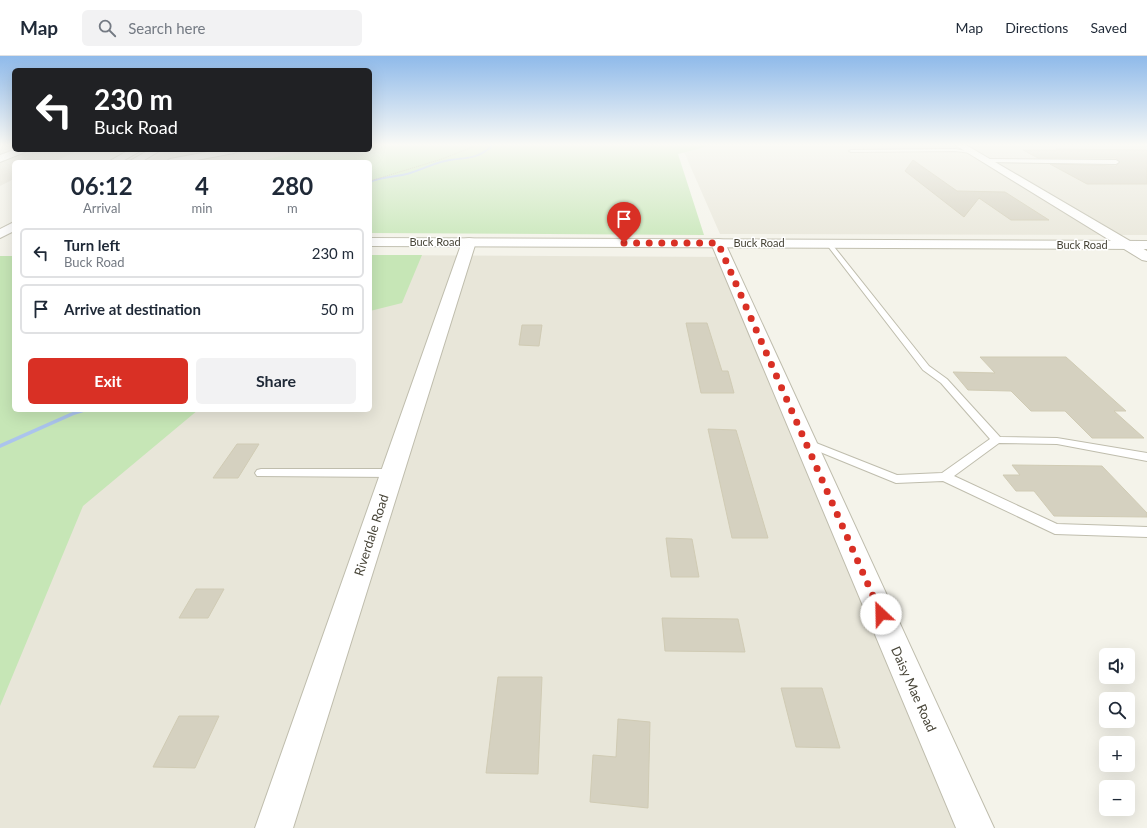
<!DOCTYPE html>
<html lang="en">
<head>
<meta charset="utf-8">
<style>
  body { margin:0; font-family:Lato,sans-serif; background:#f2f2f3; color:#1f2937; height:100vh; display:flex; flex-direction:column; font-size:15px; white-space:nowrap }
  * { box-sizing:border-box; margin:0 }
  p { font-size:13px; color:#747a83 }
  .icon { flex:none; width:22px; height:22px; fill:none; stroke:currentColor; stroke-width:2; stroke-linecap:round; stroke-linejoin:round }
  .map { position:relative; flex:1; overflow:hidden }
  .sheet { position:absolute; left:12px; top:104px; width:360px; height:252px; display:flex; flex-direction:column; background:#fff; border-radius:6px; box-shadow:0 4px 16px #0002 }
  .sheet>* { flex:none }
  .guide { position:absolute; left:12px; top:12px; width:360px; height:84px; border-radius:6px; box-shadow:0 4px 16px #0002; background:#202124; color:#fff; overflow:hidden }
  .tools { position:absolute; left:1099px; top:592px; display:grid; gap:8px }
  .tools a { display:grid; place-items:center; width:36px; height:36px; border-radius:6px; background:#fff; box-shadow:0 4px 16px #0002; font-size:20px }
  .pin { position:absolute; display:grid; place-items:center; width:34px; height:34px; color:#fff; margin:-41px -17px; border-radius:50% 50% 50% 0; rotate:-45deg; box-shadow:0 0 4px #0007 }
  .pin .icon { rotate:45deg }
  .me { position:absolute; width:44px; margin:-22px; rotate:336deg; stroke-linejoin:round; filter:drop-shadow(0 0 3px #0008) }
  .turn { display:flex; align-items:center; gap:14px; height:84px; padding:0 16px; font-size:18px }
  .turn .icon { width:52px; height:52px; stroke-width:2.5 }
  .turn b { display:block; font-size:28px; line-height:34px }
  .eta { display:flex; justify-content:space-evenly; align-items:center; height:68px; text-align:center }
  .eta b { font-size:24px; font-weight:700; line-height:28px }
  .button { display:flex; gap:8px; margin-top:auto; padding:8px 16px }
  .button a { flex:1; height:46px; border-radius:6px; background:#d93025; color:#fff; font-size:16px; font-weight:700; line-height:46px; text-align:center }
  .button a+a { background:#f2f2f3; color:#1f2937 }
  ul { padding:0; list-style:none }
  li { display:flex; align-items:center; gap:12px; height:50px; margin:0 8px 6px; padding:0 8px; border:2px solid #e0e1e3; border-radius:6px }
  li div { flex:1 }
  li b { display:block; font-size:15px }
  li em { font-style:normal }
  header { display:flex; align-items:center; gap:24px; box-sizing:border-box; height:56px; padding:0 20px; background:#fff; border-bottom:1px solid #e0e1e3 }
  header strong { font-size:19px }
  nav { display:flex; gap:22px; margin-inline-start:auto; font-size:14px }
  .search { width:280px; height:36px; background:#f2f2f3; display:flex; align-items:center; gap:10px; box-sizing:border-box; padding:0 14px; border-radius:6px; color:#747a83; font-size:15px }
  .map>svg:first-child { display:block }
</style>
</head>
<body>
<header>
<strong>Map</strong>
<div class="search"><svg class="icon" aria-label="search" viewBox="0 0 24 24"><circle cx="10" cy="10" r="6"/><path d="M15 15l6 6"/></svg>Search here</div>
<nav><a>Map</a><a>Directions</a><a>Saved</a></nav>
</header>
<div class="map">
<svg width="1147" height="772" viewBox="0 0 1147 772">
  <rect width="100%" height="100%" fill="#f4f3ea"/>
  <path fill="#e8e6d9" d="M0,89H14V94H80L53,106H14V123L0,130Z
    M370,89V106H146L168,94H370Z
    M681,89H1147V179L720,178Z
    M370,199L730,201L992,772H0V200L14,354H370Z"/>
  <path fill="#c6e6b6" d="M370,89H713L678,98L704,179L370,177V106H255L307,94H370Z
    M370,199H422L402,247L370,255Z
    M0,200H14V354H198L83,450L0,650Z"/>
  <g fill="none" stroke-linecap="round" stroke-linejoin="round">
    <path fill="#abc4ed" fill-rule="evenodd" d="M492,89H494C477,106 466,101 445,106C432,109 420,115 407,119C394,122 382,122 370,127V125C382,120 394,120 407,117C420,113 432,107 445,104C466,100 474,104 492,89Z
      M79,354H88L87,355L74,359L0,392V388L70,357Z"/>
  </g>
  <path fill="#d5d1c0" stroke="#d0cbb4" d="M1056,93L1147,94V128H1087L1050,108L1116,110L1120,106L1116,102H1038L1023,94H1058Z
    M913,104L957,135L1005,136L1049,164H1011L979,142L964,161L905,115Z
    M686,267H707L722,315H728L734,337H701Z
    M522,269H542L539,290L519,289Z
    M980,301H1066L1126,355H1114L1144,382H1092L1065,355H1031L1011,335L968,334L953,316L995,317Z
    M708,373L736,374L768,482H732Z
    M237,388H259L238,422H213Z
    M1012,409L1102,410L1147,457V461L1054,460L1034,435H1016L1003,419H1020Z
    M666,482L692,483L699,521H671Z
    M196,533H224L208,562H179Z
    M662,562L738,563L745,596L665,595Z
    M498,621H542L538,718L486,717Z
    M781,632H822L840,692L796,691Z
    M179,660H219L195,712L153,711Z
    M618,663L650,666L648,752L590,746L593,699L616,701Z"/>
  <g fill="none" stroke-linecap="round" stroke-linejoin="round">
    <defs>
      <path id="service" d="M955,93L973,96L971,97L955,95L851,96L849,95L851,94Z
        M984,103L1116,104L1119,106L1116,108L986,106L983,104Z
        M827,187H831L929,310L947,323L1000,381L1057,382L1147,397V405L1057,388L999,387L954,420L1057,468L1147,471V481L1055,478L943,425L896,427L803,389L801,387L803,385H811L897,419L942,417L990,383L941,327L923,314L827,189Z
        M261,413H392L396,414L398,417L396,420L392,421L257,420L255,417L257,414Z"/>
      <path id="minor" d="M955,89H966L1147,195V205L1142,204Z
        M14,94H27L25,96L0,106V99Z
        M218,94H239L234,97L186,106H165L170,103Z
        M469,182L474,183L476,186L293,772H255L462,186L464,183Z
        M718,183L723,184L725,187L994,772H956L711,187L713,184Z"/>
      <path id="tertiary" d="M129,94H142L121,106H108Z
        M149,94H161L141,106H128Z
        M14,166V175L0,182V173Z
        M370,182L1147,185V193L370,190Z"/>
    </defs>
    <use href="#service" stroke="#bfbdad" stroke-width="2"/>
    <use href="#minor" stroke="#bfbdad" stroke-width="2"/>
    <use href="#tertiary" stroke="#bfbdad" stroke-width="2"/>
    <path stroke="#c0bb9f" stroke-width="1" stroke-dasharray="1 1" stroke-linecap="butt" d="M370,125L442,103L478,89"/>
    <use href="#service" fill="#fff" fill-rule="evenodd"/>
    <use href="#minor" fill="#fff" fill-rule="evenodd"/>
    <use href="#tertiary" fill="#fff" fill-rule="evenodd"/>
  </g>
  <linearGradient id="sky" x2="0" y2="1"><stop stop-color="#8fbaea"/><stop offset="0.45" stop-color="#fafaf6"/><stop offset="1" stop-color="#fafaf6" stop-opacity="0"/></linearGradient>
  <rect width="1147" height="197" fill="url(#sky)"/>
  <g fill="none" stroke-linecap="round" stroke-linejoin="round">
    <path stroke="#d93025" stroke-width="7" stroke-dasharray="0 12.6" d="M624,187H718L881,558"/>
  </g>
  <g text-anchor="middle" stroke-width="3" stroke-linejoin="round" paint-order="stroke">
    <g font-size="11" fill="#484538" stroke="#fff">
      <text x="435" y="190">Buck Road</text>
      <text x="759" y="191">Buck Road</text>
      <text x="1082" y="193">Buck Road</text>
    </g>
    <g font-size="13" fill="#484538" stroke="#fff">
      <text transform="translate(371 479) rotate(-72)" y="5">Riverdale Road</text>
      <text transform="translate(914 633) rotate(66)" y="5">Daisy Mae Road</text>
    </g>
  </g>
</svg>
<div class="tools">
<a><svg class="icon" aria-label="sound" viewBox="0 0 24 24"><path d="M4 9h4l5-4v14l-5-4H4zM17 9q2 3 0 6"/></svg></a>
<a><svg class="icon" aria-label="search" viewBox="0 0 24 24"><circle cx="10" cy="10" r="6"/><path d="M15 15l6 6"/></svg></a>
<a>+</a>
<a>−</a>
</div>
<div class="pin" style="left:624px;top:187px;background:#d93025"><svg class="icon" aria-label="arrive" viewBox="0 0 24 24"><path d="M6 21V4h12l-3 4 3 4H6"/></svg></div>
<svg class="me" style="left:881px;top:558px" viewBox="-20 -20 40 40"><circle r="19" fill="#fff"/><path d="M0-13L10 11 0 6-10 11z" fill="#d93025"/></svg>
<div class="guide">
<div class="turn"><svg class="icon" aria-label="left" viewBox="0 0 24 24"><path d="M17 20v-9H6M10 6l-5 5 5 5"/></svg><div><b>230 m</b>Buck Road</div></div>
</div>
<section class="sheet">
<div class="eta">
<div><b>06:12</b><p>Arrival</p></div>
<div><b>4</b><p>min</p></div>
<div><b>280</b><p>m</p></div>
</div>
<ul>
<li><svg class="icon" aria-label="left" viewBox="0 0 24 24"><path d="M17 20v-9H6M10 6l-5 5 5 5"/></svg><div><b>Turn left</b><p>Buck Road</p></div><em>230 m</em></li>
<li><svg class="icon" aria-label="arrive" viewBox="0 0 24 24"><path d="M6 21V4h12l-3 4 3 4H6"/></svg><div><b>Arrive at destination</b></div><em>50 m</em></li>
</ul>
<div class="button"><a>Exit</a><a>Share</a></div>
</section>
</div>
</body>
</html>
